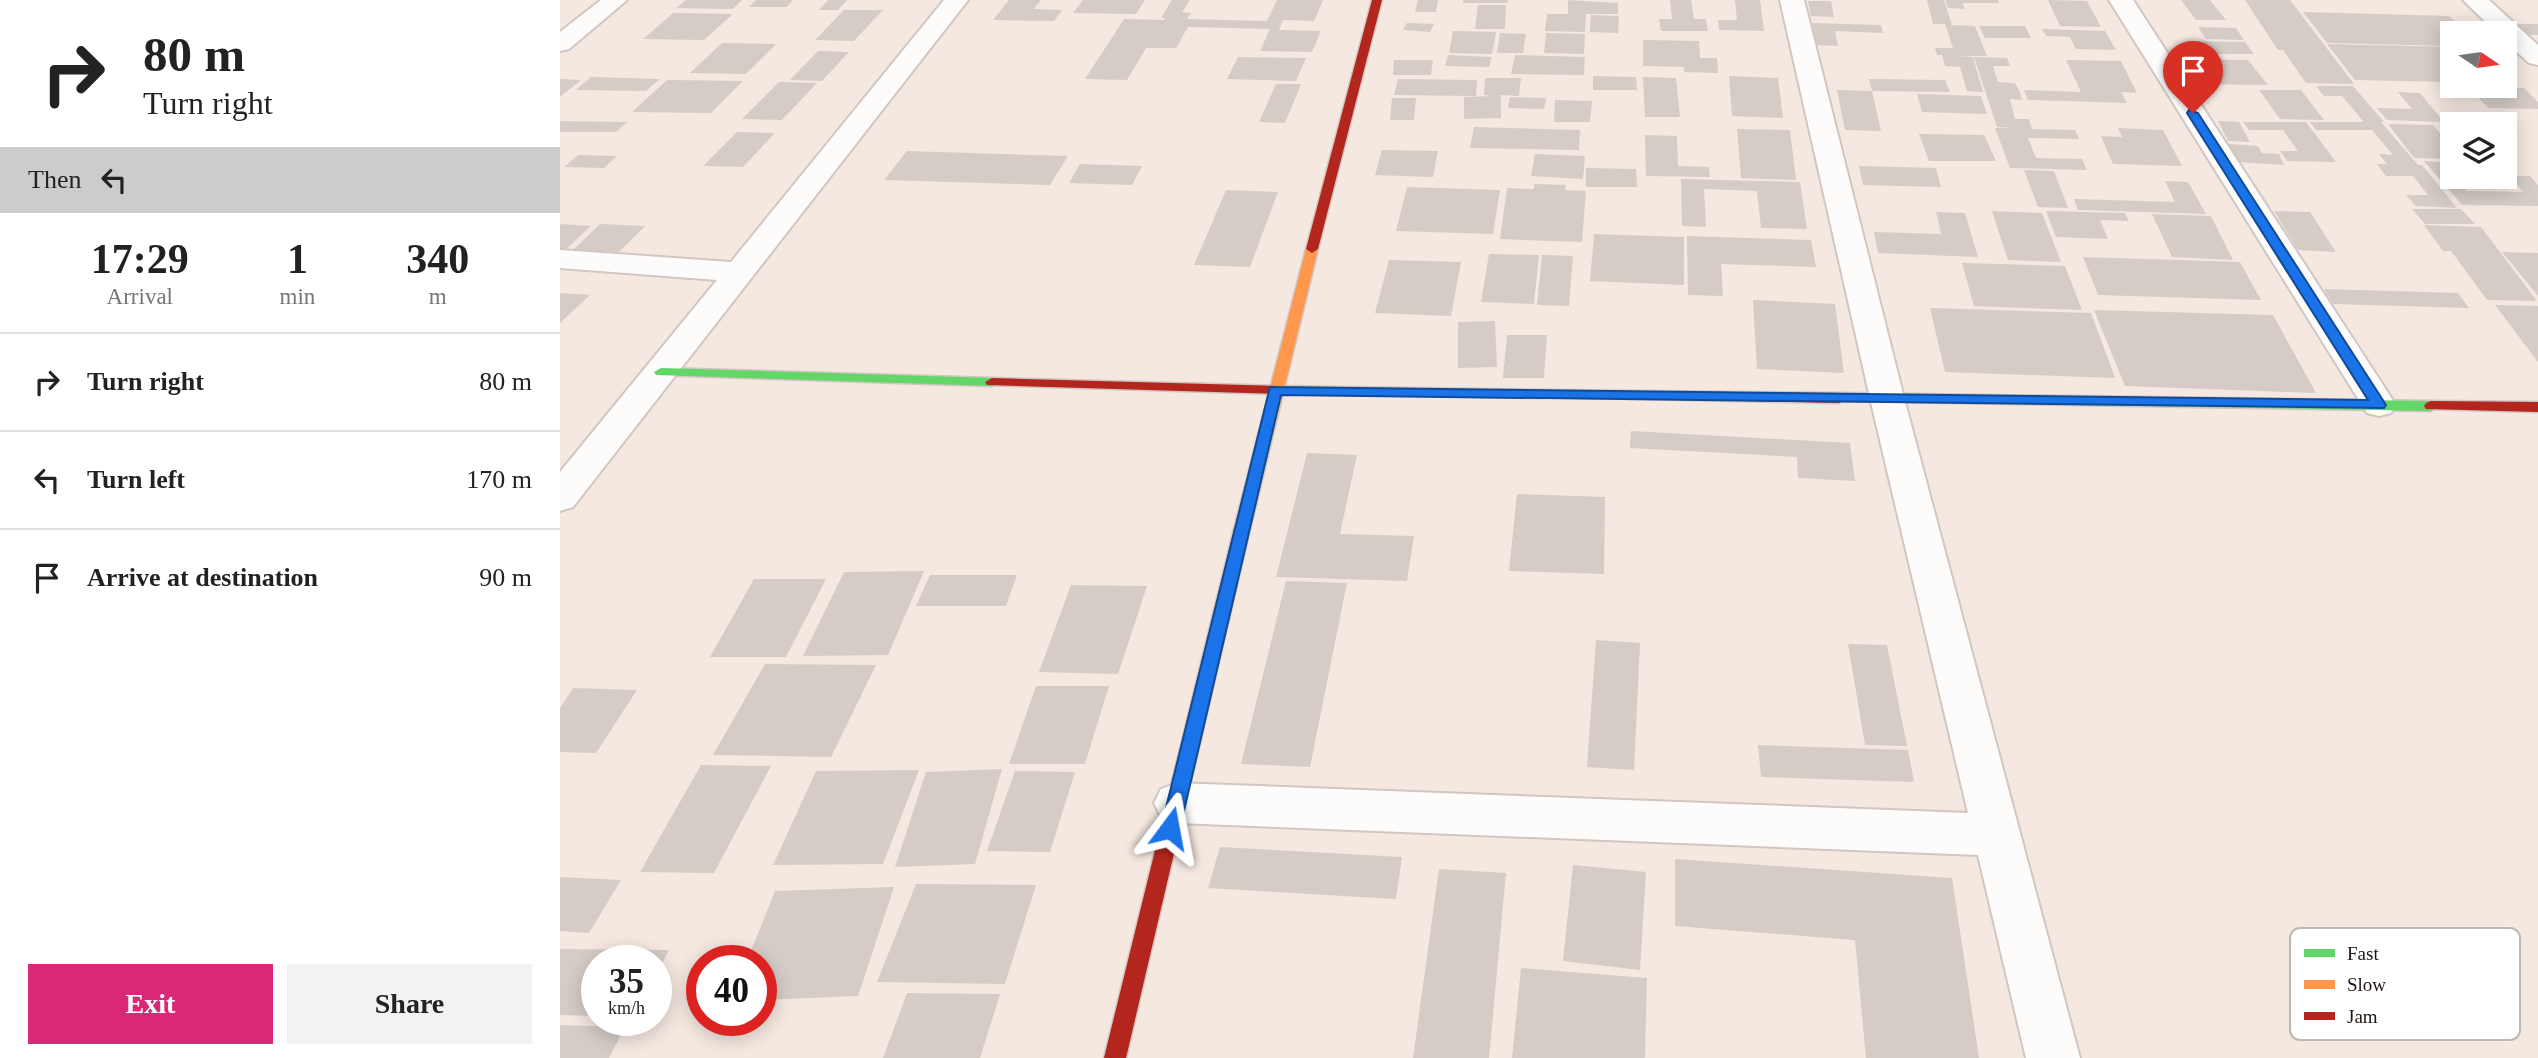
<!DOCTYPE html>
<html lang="en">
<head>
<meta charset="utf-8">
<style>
  body { margin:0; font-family:"Times New Roman",serif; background:#f2f2f2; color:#222; height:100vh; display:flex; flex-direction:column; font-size:26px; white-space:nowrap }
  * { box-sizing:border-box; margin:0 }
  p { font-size:23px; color:#767676 }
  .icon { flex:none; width:38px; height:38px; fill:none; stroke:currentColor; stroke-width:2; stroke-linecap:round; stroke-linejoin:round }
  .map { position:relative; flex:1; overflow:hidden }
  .panel { display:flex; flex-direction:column; background:#fff; width:560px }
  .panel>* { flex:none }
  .banner { background:#fff; color:#222; overflow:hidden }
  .needle { width:46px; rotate:103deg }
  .controls { position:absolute; left:1880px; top:21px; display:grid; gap:14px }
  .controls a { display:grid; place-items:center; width:77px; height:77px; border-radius:0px; background:#fff; box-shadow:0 4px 18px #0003; font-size:35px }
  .speed { position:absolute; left:21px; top:945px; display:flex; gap:14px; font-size:35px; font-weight:700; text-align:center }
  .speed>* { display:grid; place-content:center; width:91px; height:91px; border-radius:50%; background:#fff; box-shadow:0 4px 18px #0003; line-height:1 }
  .speed small { font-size:18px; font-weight:400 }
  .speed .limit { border:10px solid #d22; background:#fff; color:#111 }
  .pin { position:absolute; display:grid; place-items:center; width:60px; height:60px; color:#fff; margin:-72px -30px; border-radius:50% 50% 50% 0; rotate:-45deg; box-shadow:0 0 7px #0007 }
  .pin .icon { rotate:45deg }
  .me { position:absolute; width:77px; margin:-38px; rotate:13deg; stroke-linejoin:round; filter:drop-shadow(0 0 5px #0008) }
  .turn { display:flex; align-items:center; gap:24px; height:147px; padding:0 28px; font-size:32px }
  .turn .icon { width:91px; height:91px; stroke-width:2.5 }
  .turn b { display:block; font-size:49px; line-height:60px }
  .then { display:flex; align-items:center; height:66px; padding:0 28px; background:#0003; gap:14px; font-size:26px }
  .eta { display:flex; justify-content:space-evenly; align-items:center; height:119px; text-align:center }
  .eta b { font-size:42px; font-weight:700; line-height:49px }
  .cta { display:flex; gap:14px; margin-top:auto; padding:14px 28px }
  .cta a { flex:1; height:80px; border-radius:0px; background:#db2777; color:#fff; font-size:28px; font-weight:700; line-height:80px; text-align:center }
  .cta a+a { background:#f2f2f2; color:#222 }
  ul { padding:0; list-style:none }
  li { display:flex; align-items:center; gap:21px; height:98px; padding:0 28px; border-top:2px solid #e0e0e0 }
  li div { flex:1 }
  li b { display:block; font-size:26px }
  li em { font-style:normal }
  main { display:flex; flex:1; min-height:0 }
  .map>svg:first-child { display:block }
</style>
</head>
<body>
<main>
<section class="panel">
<div class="banner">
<div class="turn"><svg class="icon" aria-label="right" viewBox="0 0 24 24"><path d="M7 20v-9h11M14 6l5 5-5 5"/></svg><div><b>80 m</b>Turn right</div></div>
<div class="then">Then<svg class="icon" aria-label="left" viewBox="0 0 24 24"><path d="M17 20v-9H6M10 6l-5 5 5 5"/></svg></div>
</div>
<div class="eta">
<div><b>17:29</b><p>Arrival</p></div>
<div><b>1</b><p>min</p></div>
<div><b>340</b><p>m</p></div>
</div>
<ul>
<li><svg class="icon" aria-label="right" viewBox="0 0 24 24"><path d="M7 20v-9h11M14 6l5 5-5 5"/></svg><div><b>Turn right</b></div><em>80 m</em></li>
<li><svg class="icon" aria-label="left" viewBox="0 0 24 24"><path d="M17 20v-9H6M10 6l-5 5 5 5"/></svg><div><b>Turn left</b></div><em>170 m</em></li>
<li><svg class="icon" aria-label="arrive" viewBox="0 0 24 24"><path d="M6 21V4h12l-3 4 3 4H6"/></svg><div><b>Arrive at destination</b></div><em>90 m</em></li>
</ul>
<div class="cta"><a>Exit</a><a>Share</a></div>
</section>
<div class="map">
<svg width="1978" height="1058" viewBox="0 0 1978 1058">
  <rect width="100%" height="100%" fill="#f5e8e1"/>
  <path fill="#d5ccc6" d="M126,0H182L173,9L116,8Z
    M196,0H233L227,7H189Z
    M268,0H287L278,10H259Z
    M449,0H481L474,9L502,10L494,21L433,20Z
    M523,0H585L576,14L513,13Z
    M612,0H630L622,12L631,13L627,19L707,21L717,0H763L754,21L723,20L719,30L761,31L752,52L700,51L710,29L628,27L616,48H586L567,80L525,79L564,19L604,20L605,18H601Z
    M858,0H878L876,12H855Z
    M903,0H948L947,3H903Z
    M1008,0L1058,3V14H1026L1025,32L985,31L987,14H1008Z
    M1110,0H1131L1134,19H1146L1148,31H1101L1099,19H1112Z
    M1175,0H1200L1204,31L1159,30L1158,20H1177Z
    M1367,0H1384L1392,25L1415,26L1427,56H1398L1413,57L1423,92L1407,91L1400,67L1385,66L1382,55H1377L1375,48H1393L1385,24H1373Z
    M1385,0H1438L1439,3H1402L1405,9L1388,8Z
    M1488,0L1527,1L1541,27L1500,26Z
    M1621,0H1650L1666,20H1636Z
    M1685,0H1730L1794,84L1746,83L1723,50H1718Z
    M1248,1H1271L1274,17L1251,16Z
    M918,5H946L945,29H915Z
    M284,10H323L294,41L255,40Z
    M1743,12L1889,16L1906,33H1892V46L1767,43Z
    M113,13L173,14L144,40L83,39Z
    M1031,15L1059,16L1058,33L1030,32Z
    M847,23L874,24L870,32L843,30Z
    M1252,23L1321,25L1323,33L1275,31L1278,46L1256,45Z
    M1955,24H1978V35H1968Z
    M1419,26H1465L1471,38H1425Z
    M1638,27L1676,28L1684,40L1646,39Z
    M1482,29L1545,31L1556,50L1516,49L1510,37L1486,36Z
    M893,31L936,32L932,54L889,53Z
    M940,33L966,34L963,53H937Z
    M986,33L1025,34L1024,54L984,53Z
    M1083,40L1139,41L1140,58H1157L1158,73L1124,72V67L1083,66Z
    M1628,41L1685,42L1694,54H1638Z
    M162,43L216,44L186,74L130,73Z
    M1767,44L1892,47V82L1795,80Z
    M258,51L289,52L262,81L230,80Z
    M888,55L932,57L929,67L885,66Z
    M955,55L1025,57L1024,75L951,74Z
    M678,57L746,58L736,81L667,79Z
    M1414,57L1447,58L1450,66H1433L1438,82L1455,83L1460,92L1462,100L1450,99L1455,119H1469L1472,129L1515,130L1519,139L1468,138L1476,158L1522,159L1527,170L1450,168L1435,128H1453L1437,127Z
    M1609,59L1688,60L1708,85L1627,84Z
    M834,60H873L871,75H833Z
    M1506,60L1561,61L1577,93L1561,92L1567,103L1468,100L1464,90L1521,92Z
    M1033,76L1076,77L1077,90H1033Z
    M1169,76L1218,78L1223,118L1172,116Z
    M31,77L100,79L86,91L16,90Z
    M1083,77L1116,78L1120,117H1085Z
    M925,78H961L959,96L941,95V118L904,119V97L932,96L924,95Z
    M0,79L21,80L0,97Z
    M838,79L917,80L916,96L834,95Z
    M1309,79L1385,80L1390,92L1312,91Z
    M107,80L183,81L151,113L72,112Z
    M219,82L257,83L222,120L182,119Z
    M716,84H741L725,123L699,122Z
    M1756,86H1793L1824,122H1821L1858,165H1862L1897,208L1856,206L1846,195H1868L1853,176H1826L1817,164H1827L1819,154L1833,155L1812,130H1756L1750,122H1804L1782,96H1764Z
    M1909,87L1964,88L1978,102V109L1928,108Z
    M1277,90L1312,91L1321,131L1285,130Z
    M1699,90H1741L1764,120L1720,119Z
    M1838,92L1860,93L1884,122L1827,120L1817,108L1852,109Z
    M1357,94L1421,96L1427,114L1362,112Z
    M950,97L986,98L984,109L948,108Z
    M832,98H856L854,120H830Z
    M995,100L1032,101L1030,122H994Z
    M0,121L67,122L56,132H0Z
    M1658,121L1679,122L1690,142L1668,141Z
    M1683,122H1746L1776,162L1727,161L1720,151H1738L1723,130H1689Z
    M1828,124L1873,125L1892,147V159L1854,158Z
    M914,127L1020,130L1019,150L910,148Z
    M1558,128L1603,130L1622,166L1553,164L1541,136L1562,137Z
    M1177,129L1230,130L1236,180L1181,178Z
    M177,132L215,133L183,167L143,166Z
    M1359,134L1424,135L1436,161H1369Z
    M1085,135L1117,136L1118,166L1149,167L1150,177L1086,176Z
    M1669,144L1698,146L1702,153L1719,154L1724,165L1678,162Z
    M822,150L878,151L873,177L815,175Z
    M347,151L508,156L490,185L324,180Z
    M975,154L1025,156L1023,179L971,176Z
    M18,155L57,156L44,168L4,167Z
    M1864,161L1881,162L1907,191L1963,192L1949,176H1970L1978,185V206L1902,205Z
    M520,164L582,166L572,185L509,183Z
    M1299,166L1376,168L1381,187L1303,185Z
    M1026,168L1076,169L1077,187H1026Z
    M1464,170L1494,171L1508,208L1478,207Z
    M1121,179L1240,182L1247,229L1201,228L1197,191L1144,189L1146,227L1122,226Z
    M1605,181L1628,182L1646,214L1518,210L1514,199L1615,202Z
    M974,184L1006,185L1005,190L1026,191L1022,242L940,239L947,188L974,189Z
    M847,187L940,190L933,234L836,231Z
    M666,190L718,192L690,267L634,265Z
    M1852,209H1901L1915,224H1865Z
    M1432,211L1482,213L1501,262L1448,260Z
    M1486,211L1565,213L1569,221L1540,220L1548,239L1496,237Z
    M1714,211L1750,212L1776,252L1738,250Z
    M1376,212L1405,213L1418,257L1318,253L1314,232L1381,234Z
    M1592,214L1651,216L1673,260L1612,257Z
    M0,224L31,226L4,251H0Z
    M40,224L85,226L59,252L13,250Z
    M1864,225L1921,227L1977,301L1927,300L1891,251H1883Z
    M1034,234L1124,237V285L1030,281Z
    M1127,236L1251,240L1256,267L1161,264L1163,296L1128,295Z
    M1942,252L1978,253V296Z
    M929,254L979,255L974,304L921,302Z
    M982,255L1013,256L1009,306L977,305Z
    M1523,257L1680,262L1701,300L1538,295Z
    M829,260L901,262L891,316L815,313Z
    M1402,263L1505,266L1522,310L1414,306Z
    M1764,289L1898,293L1909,308L1773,304Z
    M0,293L30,295L0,323Z
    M1193,300L1275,304L1284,373L1197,369Z
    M1935,305L1978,306V362Z
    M1370,308L1531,313L1555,378L1385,372Z
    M1534,310L1713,315L1756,393L1565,386Z
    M935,321L937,367L898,368V322Z
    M947,335H987L984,378H943Z
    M1071,431L1290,443L1295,481L1238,478L1237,457L1070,448Z
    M747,453L797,455L780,534L854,536L847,581L716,577Z
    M957,494L1045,497L1044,574L949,571Z
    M364,571L328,655L243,656L284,572Z
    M370,575H457L446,606H356Z
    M194,579H266L226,657H150Z
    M726,581L787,583L750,767L681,764Z
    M511,585L587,586L558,674L479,672Z
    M1036,640L1080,643L1074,770L1027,767Z
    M1288,644L1327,645L1347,746L1305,745Z
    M205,664L316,665L271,757L153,755Z
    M476,686H549L525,764H449Z
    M13,688L77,690L36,753L0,752V708Z
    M1198,745L1348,750L1354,782L1201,777Z
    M141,765L211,766L154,873L80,872Z
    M442,769L415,864L335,867L366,772Z
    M359,770L323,864L213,865L256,771Z
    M455,771L515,772L490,852L427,851Z
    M660,847L842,857L836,899L648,888Z
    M1115,859L1392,878L1419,1058H1306L1295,940L1115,926Z
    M1013,865L1086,872L1080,970L1003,961Z
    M879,869L946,873L929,1058H853Z
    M0,877L61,880L29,933L0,931Z
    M356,884L476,885L445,984L317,982Z
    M334,887L298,996L201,1000V961H187L215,891Z
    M0,949L109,950L96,975V961H37V1016L0,1015Z
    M961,968L1087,978L1085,1058H952Z
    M347,993L440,994L420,1058H323Z
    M0,1025L65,1027L49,1058H0Z"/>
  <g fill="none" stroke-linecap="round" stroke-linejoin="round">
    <defs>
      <path id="street" d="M41,0H67L9,49L0,51V32Z
        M384,0H408L13,507L0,511V472L157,280L0,268V250L171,262Z
        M1220,0H1244L1344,398L1520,1058H1466L1418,855L617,823L601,817L594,803L601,789L617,783L1408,813L1310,398Z
        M1549,0H1573L1836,405L1831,413L1819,416L1807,413Z
        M1903,0H1929L1978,45V65L1969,63L1944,40V33H1937Z"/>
      <path id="fast" d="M101,368L432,378L439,382L432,386L96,375L94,372Z
        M717,386L984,390L991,394L984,398L712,393L710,390Z
        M1279,393L1871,401L1878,406L1871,411L1274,401L1272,398L1274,395Z"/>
      <path id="slow" d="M752,245L758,249L690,529L682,535L674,529L746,249Z"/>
      <path id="jam" d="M812,0H822L758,249L752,253L746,249Z
        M432,378L717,386L724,390L717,394L427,385L425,382Z
        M984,390L1279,393L1286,398L1279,403L979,397L977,394L979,391Z
        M1871,401L1978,402V412L1866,409L1864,406L1866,403Z
        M682,523L690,529L566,1058H544L674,529Z"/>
    </defs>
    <use href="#street" stroke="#d1c6c1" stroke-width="4"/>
    <use href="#fast" stroke="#d1c6c1" stroke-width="3"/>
    <use href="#slow" stroke="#d1c6c1" stroke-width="3"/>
    <use href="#jam" stroke="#d1c6c1" stroke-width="3"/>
    <use href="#street" fill="#fefcfa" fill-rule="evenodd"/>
    <use href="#fast" fill="#63d668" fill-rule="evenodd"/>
    <use href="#slow" fill="#ff974d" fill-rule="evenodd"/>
    <use href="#jam" fill="#b3261e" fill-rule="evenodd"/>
  </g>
  <path fill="#1a73e8" stroke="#114b97" stroke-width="2" d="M1629,110L1638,113L1826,405L1824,408L721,395L620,828L617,834L610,837L604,834L601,828L710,387L1808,400L1627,113Z"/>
  <rect x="1730" y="928" width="230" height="112" rx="10" fill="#fff" stroke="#bbb9b8" stroke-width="2"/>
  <rect x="1744" y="949" width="31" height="8" fill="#63d668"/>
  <rect x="1744" y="980" width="31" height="9" fill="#ff974d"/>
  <rect x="1744" y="1012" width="31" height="8" fill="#b3261e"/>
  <g font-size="19" fill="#1d1511">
    <text x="1787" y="960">Fast</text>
    <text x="1787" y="991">Slow</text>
    <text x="1787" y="1023">Jam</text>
  </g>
</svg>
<div class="controls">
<a><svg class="needle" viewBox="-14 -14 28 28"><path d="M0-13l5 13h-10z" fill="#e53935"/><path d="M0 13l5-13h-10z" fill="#767676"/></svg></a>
<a><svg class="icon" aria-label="layers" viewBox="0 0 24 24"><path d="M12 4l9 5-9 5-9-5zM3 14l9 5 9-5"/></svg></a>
</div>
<div class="speed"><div>35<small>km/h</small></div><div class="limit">40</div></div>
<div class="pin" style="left:1633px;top:113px;background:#d93025"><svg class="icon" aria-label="arrive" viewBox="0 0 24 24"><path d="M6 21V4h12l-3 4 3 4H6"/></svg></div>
<svg class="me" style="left:610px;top:828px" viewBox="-20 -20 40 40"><path d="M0-17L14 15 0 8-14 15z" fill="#1a73e8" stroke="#fff" stroke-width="4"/></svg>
</div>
</main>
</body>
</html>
